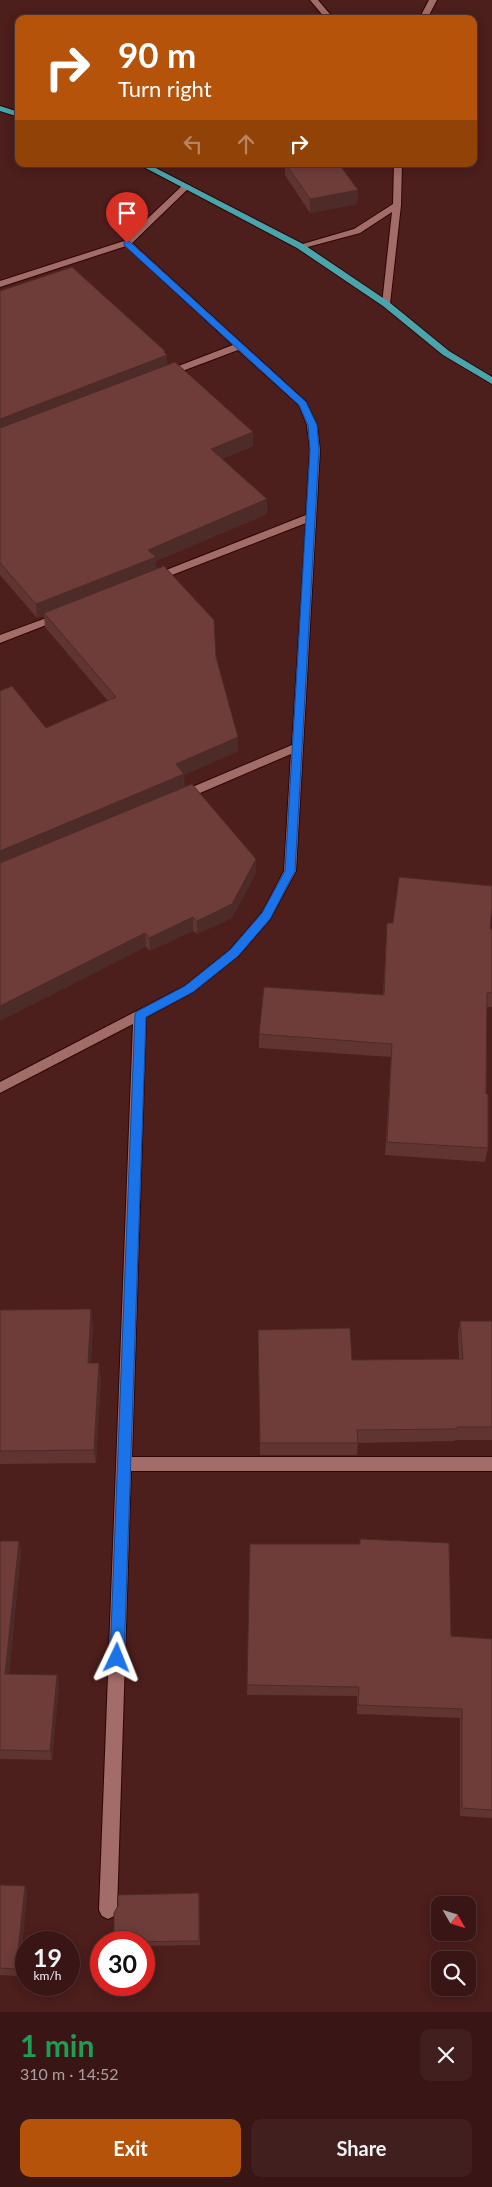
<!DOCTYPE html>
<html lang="en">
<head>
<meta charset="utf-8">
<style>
  body { margin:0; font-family:Lato,sans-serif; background:#401f1e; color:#f1f3f6; height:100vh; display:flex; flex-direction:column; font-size:19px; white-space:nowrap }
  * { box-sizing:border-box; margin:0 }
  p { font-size:16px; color:#ab9fa0 }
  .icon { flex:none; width:28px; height:28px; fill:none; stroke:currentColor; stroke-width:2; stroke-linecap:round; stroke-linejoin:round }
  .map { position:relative; height:2012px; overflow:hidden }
  .side { display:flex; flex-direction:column; background:#391615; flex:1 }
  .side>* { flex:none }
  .hud { position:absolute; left:15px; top:15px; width:462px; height:152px; border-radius:10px; box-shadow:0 2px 12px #0003,0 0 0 1px #533534; background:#b45309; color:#fff; overflow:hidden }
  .needle { width:32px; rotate:129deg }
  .tools { position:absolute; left:431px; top:1896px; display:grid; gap:10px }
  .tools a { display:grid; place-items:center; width:45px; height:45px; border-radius:10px; background:#391615; box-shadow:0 2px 12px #0003,0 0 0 1px #533534; font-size:25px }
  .speed { position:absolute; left:15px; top:1931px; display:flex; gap:10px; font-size:25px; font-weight:700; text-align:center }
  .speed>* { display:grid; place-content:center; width:65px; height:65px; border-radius:50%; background:#391615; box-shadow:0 2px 12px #0003,0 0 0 1px #533534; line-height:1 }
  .speed small { font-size:12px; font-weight:400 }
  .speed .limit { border:8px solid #d22; background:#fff; color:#111 }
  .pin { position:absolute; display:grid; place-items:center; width:42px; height:42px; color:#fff; margin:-51px -21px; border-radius:50% 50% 50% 0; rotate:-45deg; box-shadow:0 0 5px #0007 }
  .pin .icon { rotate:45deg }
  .me { position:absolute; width:55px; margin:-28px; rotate:2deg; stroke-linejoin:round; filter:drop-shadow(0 0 4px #0008) }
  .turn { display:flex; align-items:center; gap:18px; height:105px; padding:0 20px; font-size:22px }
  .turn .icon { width:65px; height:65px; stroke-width:2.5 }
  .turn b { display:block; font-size:35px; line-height:42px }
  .lanes { display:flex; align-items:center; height:48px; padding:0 20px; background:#0003; justify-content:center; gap:25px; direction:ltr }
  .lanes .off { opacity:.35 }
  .round { display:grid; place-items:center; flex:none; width:52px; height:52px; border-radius:10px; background:#401f1e }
  .summary { display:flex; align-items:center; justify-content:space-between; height:85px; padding:0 20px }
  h1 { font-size:30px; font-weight:700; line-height:38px; color:#1e9e55 }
  .cta { display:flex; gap:10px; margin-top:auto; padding:10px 20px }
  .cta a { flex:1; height:58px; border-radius:10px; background:#b45309; color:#fff; font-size:20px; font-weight:700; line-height:58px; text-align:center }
  .cta a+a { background:#401f1e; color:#f1f3f6 }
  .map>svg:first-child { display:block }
</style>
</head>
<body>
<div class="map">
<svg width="492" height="2012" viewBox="0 0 492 2012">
  <rect width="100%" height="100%" fill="#4c1e1c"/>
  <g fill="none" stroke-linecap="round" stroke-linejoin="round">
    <defs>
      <path id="minor" d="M310,0H318L334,19H326Z
        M429,0H437L427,19H419Z
        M394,164H402L401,205L390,304L386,307L382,304L392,212L360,233L300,249L296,246L354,229L393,204Z
        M184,184L191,186L132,243L306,402L317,425L320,450L296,871L270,919L238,956L193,992L146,1017L132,1457H492V1471H131L117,1910L114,1916L108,1919L102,1916L99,1910L133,1024L0,1093V1082L185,986L230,950L262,913L284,871L291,754L186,799H178L176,796L178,793L292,745L306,523L159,580H151L150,578L151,576L306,515L310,450L307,425L299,405L238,350L169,376H163V372L233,345L126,246L0,287V281L124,241Z
        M60,613L65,616L64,618L0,643V635Z"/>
      <path id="major" d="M0,106L19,112V117L0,111Z
        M138,164H148L303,244L389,302L449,351L492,377V384L443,355L383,306L297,248Z"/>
    </defs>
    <use href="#minor" stroke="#300506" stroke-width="2"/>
    <use href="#major" stroke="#300506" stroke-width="2"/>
    <use href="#minor" fill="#a26c68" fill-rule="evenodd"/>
    <use href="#major" fill="#49a5ac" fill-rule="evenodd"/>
  </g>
  <path fill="#5f3431" d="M285,164H339L358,190L357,204L310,213L285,175Z
    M0,291L165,353L167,365L253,432V446L222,459L267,514L156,561V569L216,657L238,751L184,775V787L256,859V873L232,918L197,934L193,931L150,951L146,947L46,728L108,701L45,627L44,616L37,618L0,575Z
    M387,923L492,929V1007H487L486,1094L488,1148L485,1162L385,1155L391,1057L259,1048V1034L383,995Z
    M0,1310L93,1324L91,1363L101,1377L96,1463L0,1464Z
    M460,1321H492V1440H455V1441L358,1443L357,1455H260L258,1330L352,1360L459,1359L458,1334Z
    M360,1539L451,1636L492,1639V1818L460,1816V1718L357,1714V1696L247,1695L250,1544H360Z
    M0,1541H19L21,1552L9,1674L57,1675L59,1685L52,1760L0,1759Z
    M0,1885L25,1886L27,1894L19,1976L0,1975Z
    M199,1893L200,1945L144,1946V1942H114Z"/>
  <path fill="#4d2b28" d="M358,190L357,204L310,213V199Z
    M165,351V355H167V369L0,434V419Z
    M253,432V446L212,463L211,449Z
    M267,499V514L156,561V572L44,613V616L37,618L36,604L148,550Z
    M238,737V751L184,775L185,788L0,866V851L176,764Z
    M256,859V873L232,918L197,934V921Z
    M193,917V931L150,951L149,938Z
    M145,933L146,947L0,1021V1006Z
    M91,1309L93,1324L90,1377L88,1363Z
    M99,1363L101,1377L96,1463L94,1450Z
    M19,1541L21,1552L8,1684L5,1674Z
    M57,1675L59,1685L52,1760L50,1751Z
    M25,1886L27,1894L19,1976L16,1969Z"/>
  <path fill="#6e3d39" stroke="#4d2b28" d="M286,164H339L358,190L310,199Z
    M72,267L165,351L164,352L167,355L0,419V291Z
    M175,362L253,432L211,449L267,499L148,550L156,557L36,604L0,563V428Z
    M164,566L214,620L216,657L238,737L176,764L184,774L0,851V691L12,686L46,728L116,697L44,613Z
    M192,784L256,859L232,904L197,921L193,917L149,938L145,933L0,1006V863Z
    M399,877L492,886V907L490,929H492V993H487L486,1094H488V1148L387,1142L392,1044L259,1034L264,987L384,995L387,923H393Z
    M91,1309L88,1363H99L94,1450L0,1451V1310Z
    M460,1321H492V1427H457V1429L357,1430L358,1443H260L258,1330L350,1328L352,1360L463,1359Z
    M360,1539L449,1543L451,1636L492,1639V1810L462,1808V1709L358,1705L359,1687L247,1685L250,1544H360Z
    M0,1541H19L5,1674L57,1675L50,1751L0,1750Z
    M0,1885L25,1886L16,1969L0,1968Z
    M199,1893V1941L114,1942V1913L118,1906V1895Z"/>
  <path fill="#1a73e8" stroke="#114b97" d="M124,241H129L306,402L317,425L319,450L295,871L270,919L238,956L193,992L146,1017L124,1658L122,1663L117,1665L112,1663L110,1658L135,1015L136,1012L185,986L230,950L262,913L285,871L310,450L308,425L299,405L124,245Z"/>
</svg>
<div class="tools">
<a><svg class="needle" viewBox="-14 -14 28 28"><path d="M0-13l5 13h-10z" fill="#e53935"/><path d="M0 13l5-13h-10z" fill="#ab9fa0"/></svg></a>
<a><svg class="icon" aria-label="search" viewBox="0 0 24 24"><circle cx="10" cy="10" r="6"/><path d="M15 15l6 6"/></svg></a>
</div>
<div class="speed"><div>19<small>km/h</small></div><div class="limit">30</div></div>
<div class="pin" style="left:127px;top:243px;background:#d93025"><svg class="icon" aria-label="arrive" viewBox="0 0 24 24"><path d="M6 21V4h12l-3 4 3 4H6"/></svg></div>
<svg class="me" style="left:117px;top:1658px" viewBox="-20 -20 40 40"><path d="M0-17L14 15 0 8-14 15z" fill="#1a73e8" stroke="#fff" stroke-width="4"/></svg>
<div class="hud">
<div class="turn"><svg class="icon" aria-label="right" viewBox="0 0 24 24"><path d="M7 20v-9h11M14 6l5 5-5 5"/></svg><div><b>90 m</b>Turn right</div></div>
<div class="lanes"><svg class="icon off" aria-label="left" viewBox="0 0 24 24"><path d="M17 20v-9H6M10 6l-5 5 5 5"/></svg><svg class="icon off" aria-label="ahead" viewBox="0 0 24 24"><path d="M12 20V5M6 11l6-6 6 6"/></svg><svg class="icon" aria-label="right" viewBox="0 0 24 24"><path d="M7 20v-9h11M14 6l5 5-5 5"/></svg></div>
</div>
</div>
<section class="side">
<div class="summary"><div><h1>1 min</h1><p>310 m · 14:52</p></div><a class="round"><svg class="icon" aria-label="close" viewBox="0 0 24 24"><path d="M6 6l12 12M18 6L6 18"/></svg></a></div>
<div class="cta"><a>Exit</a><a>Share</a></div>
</section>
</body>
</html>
